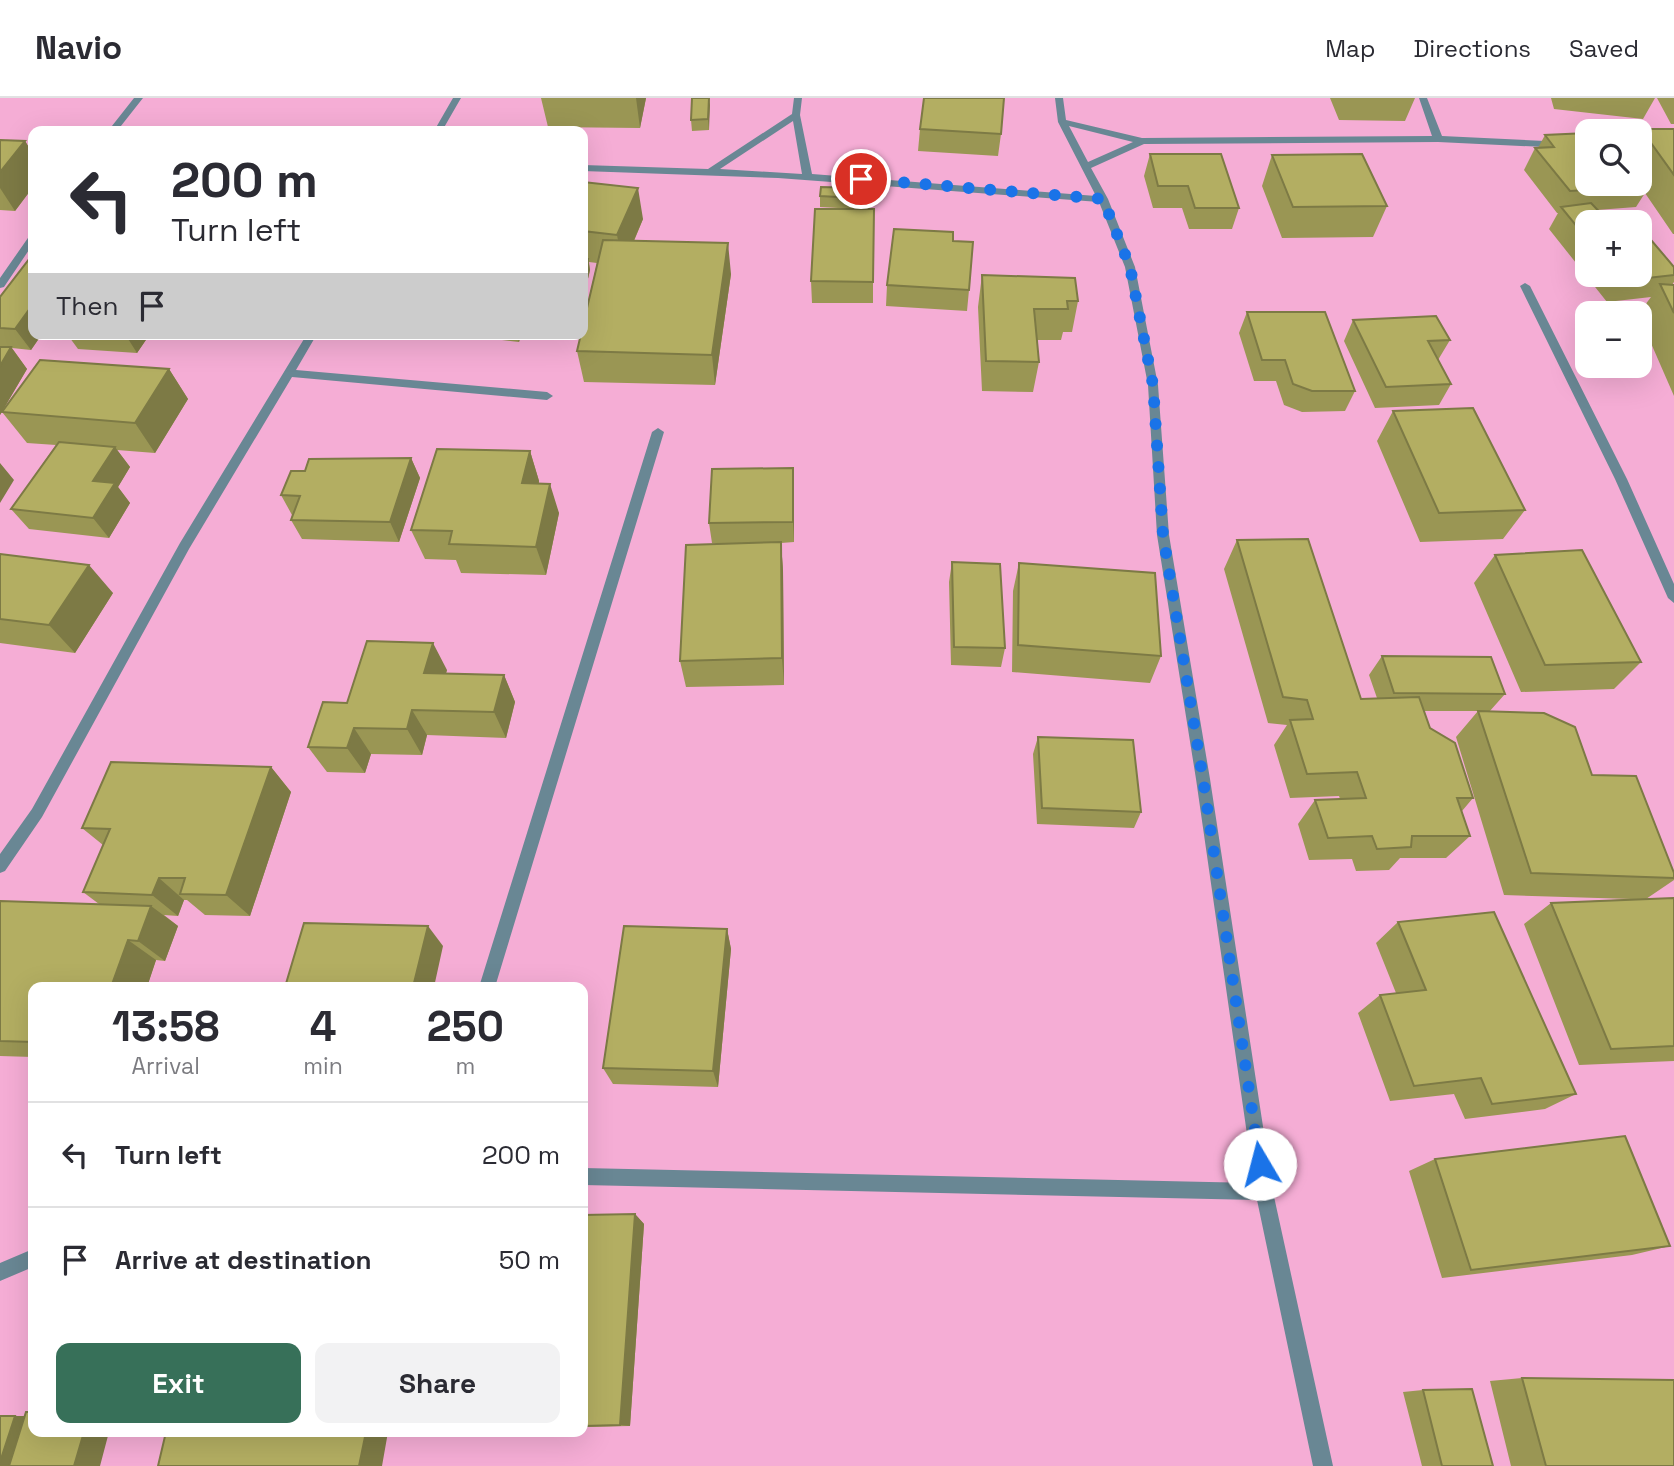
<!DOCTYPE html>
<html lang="en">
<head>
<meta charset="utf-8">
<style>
  body { margin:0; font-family:"Space Grotesk",sans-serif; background:#f2f2f3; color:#2b2b33; height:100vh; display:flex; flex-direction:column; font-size:26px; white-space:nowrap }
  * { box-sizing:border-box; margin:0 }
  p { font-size:23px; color:#7c7c81 }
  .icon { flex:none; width:38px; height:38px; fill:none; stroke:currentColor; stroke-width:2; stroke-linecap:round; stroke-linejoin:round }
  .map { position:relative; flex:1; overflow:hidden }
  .side { position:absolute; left:28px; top:884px; width:560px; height:455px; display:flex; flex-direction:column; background:#fff; border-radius:14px; box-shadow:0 7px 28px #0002 }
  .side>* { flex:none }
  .banner { position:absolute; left:28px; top:28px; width:560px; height:214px; border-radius:14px; box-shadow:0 7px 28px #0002; background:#fff; color:#2b2b33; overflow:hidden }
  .buttons { position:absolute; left:1575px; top:21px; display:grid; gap:14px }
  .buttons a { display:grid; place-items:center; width:77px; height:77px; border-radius:14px; background:#fff; box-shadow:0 7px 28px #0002; font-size:35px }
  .pin { position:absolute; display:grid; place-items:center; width:60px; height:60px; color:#fff; margin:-30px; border:4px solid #fff; border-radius:50%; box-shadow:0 2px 7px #0007 }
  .me { position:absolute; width:77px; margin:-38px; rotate:352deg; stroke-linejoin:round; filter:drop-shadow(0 0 5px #0008) }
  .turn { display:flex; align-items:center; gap:24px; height:147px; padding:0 28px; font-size:32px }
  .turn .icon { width:91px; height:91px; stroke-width:2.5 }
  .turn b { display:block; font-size:49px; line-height:60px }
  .then { display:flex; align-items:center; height:66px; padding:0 28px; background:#0003; gap:14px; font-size:26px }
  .eta { display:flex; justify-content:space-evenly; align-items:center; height:119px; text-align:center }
  .eta b { font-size:42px; font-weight:800; line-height:49px }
  .button { display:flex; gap:14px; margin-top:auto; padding:14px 28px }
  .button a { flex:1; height:80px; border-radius:14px; background:#377059; color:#fff; font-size:28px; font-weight:800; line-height:80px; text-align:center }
  .button a+a { background:#f2f2f3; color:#2b2b33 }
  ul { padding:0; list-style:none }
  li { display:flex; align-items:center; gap:21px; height:105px; padding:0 28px; border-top:2px solid #e1e1e2 }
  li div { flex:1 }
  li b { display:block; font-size:26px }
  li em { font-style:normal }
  header { display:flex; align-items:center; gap:42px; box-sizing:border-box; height:98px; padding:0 35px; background:#fff; border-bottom:2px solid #e1e1e2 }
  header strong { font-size:33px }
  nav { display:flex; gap:38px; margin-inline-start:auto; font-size:24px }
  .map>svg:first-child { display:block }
</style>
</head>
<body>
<header>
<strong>Navio</strong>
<nav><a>Map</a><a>Directions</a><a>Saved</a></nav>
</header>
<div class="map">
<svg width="1674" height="1368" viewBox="0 0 1674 1368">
  <rect width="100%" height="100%" fill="#f5add5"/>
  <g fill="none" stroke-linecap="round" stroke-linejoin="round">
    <path fill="#698794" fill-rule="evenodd" d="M134,0H143L117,33H108Z
      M453,0H461L442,33H434Z
      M794,0H802L800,17L812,76L1096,98L1058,24L1055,0H1063L1066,22L1142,40L1432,38L1419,0H1427L1442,38L1587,45V51L1438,44L1144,46L1091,70L1108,101L1135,169L1158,287L1169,437L1210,681L1273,1094L1333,1368H1313L1257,1102L583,1087V1070L1254,1085L1196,681L1157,437L1148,287L1125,169L1099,104L778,80L583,73V67L708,71L792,16ZM793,23L802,76L720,71ZM1069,28L1133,44L1088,64Z
      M33,136V146L4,189L0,190V180L30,137Z
      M1525,185L1530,188L1627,381L1674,486V505L1668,500L1615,381L1520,188Z
      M307,236H317L296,272L547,294L553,298L547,302L292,279L189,451L42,719L5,773L0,775V756L32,711L180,445Z
      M658,330L664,334L495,889H479L652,334Z
      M33,1151V1169L0,1183V1165Z"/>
  </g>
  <path fill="#9a9654" d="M541,0H646L640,30L548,29Z
    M709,0V32L692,33L691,22Z
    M1330,0H1415L1405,23L1339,22Z
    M1551,0H1655L1643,21L1554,11Z
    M1657,0H1674V26H1671Z
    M920,31L1001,36L998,58L918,53Z
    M1641,31H1674V136H1673L1645,95L1636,109L1597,112L1587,124V177H1640L1674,169V184L1672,187H1674V298L1640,220L1639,215L1651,199L1607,204L1549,131L1558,115H1557L1524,72L1535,50H1538L1545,37L1640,86L1639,33Z
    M0,42L25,43L33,56V89L15,113L0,112Z
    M1150,56L1239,110L1232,131H1189L1182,110H1153L1144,78Z
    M1272,57L1387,108L1373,139L1282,140L1262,88Z
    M583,84L643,121L634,143L731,176L715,287L584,284L577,253L597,165L589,164L590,172L587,185H583Z
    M857,90L856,111L820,109V98Z
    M953,143L969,192L967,213L886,208L887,187Z
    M982,177L1078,203L1072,234H1063L1061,242H1037L1039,264L1033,294L982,293L978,209Z
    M811,183L873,184V205H812Z
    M0,199L33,236H42L31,252L12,250L27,271L0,317Z
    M1247,214L1355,293L1345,313L1302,314L1284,307L1276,283H1254L1239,235Z
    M1353,222L1450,242L1438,262L1451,286L1439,307L1375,310L1344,243Z
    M67,236H150L137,255L78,251Z
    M454,236H521L519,244Z
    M169,271L188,301L155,355L117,352L130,369L118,389L130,405L109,440L29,431L11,411L56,347L27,345L2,314Z
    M1393,313L1525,412L1503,441L1420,444L1377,343Z
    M530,353L539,383V386L559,415L546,477L461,475L456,462L425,461L411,432Z
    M411,360L420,380L399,444L302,441L291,422L292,417L281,397L305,373Z
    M794,391V444L781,445L783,473L784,587L686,589L680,563L761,445H712L709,425Z
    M1237,442L1361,601L1377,600L1369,577L1382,558L1505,596L1489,614L1592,677L1674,775V782L1646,801L1674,800V963L1579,967L1524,826L1551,805L1631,801L1504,797L1456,639L1478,613H1424L1430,630L1473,700L1462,713L1470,738L1446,760H1400L1389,772L1356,773L1352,761L1309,762L1298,726L1315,702L1340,701L1339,698L1290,700L1274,647L1287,627L1268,625L1224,471Z
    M0,456L113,495L75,555L0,545Z
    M1495,457L1641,564L1614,591L1521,594L1474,485Z
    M952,464L1005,550L1001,569L951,567L949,484Z
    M1019,465L1161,558L1150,585L1012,574L1013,493Z
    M447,572L446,575L504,577L515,604L506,640L427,637L422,657L371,656L365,675L327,674L308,649L347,605Z
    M1038,639L1141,714L1134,730L1037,726L1033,656Z
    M271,669L291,694L250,818L205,817L187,802H184L178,818L164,817L178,828L165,863L156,862L147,889H33V959L0,958V803L99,806L83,794L103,747L82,730Z
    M1398,824L1576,996L1545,1011L1465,1021L1454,996L1390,1003L1358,915L1380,897L1396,895L1376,845Z
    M727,831L731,851L718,989L613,986L603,970Z
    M1435,1061L1670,1148L1632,1157L1442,1180L1409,1073Z
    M635,1116L644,1126L630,1328L583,1329V1117Z
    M1522,1280L1674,1368H1511L1490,1283Z
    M1423,1292L1493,1368H1422L1403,1294Z"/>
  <path fill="#7d7a45" d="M636,0H646L640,30Z
    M709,0L710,7L709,32L708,21Z
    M25,43L33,56V89L15,113L0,90V74Z
    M638,90L643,121L623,168L617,137Z
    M728,145L731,176L715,287L712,257Z
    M588,161L590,172L587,185L585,174Z
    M33,206V236H42L31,252L15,231Z
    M125,236H150L137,255Z
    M517,236H521L519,244Z
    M11,249L27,271L0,317V268Z
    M169,271L188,301L155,355L135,325Z
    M115,349L130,369L118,389L130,405L109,440L93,420V383Z
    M530,353L539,383L532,415L522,385Z
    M411,360L420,380L399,444L390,424Z
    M0,365L14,382L0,405Z
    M793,370L794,391V444L793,424Z
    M550,386L559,415L546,477L536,449Z
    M781,444L783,473L784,587L782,560Z
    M89,467L113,495L75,555L49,527Z
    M433,545L447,572L438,601L424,575Z
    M504,577L515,604L506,640L494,614Z
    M412,612L427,637L422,657L407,631Z
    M354,630L371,656L365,675L347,650Z
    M271,669L291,694L250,818L226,797Z
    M159,780L184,802L178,818L152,797Z
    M151,808L178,828L165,863L138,843Z
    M428,828L443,848L434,889H413Z
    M727,831L731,851L718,989L713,973Z
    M128,842L156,862L147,889H111Z
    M635,1116L644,1126L630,1328L620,1327Z
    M15,1318H33L27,1368H0V1364Z
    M84,1334H109L100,1368H74Z
    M366,1334H388L382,1368H359Z"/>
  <path fill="#b3ae62" stroke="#7d7a45" stroke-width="2" d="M692,0H709L708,21L691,22Z
    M924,0H1004L1001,36L920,31Z
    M1641,31H1674V77Z
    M1587,35V86H1640V76L1650,88L1570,93L1535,50L1554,49L1545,37Z
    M0,42L25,43L0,74Z
    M1150,56H1221L1239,110H1195L1188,88H1158Z
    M1362,56L1387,108L1293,109L1272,57Z
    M583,84L638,90L617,137L583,133Z
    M821,89L857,90L856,100L820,98Z
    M1591,105L1609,124H1587V141L1561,109Z
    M815,111H874L873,184L811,183Z
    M894,131L953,134V143L973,144L969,192L887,187Z
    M1640,136H1646L1674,169V177L1621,183L1616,177H1640Z
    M603,142L728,145L712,257L577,253L581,236H583V227Z
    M33,156V206L15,231L0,230V199Z
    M583,161H588L585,174H583Z
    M982,177L1075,180L1078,203H1067L1068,211H1034L1039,264L986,263Z
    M1660,186L1674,187V215Z
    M1247,214H1325L1355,293H1312L1293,286L1285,262H1262Z
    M1436,218L1450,242L1428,243L1451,286L1386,289L1353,222Z
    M0,249H11L0,268Z
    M40,262L169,271L135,325L2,314Z
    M1473,310L1525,412L1439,415L1393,313Z
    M59,344L115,349L93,383L115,385L93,420L11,411Z
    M437,351L530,353L522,385L550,386L536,449L449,446L452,433L411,432Z
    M411,360L390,424L291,422L300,398L281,397L291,373H305L309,361Z
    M793,370V424L709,425L712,371Z
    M1308,441L1361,601L1419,599L1430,630L1455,645L1473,700H1457L1470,738H1412L1411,749L1377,751L1372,738L1328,740L1315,702L1366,700L1357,674L1307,676L1290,622L1313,621L1307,602L1283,599L1237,442Z
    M781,444L782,560L680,563L686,447Z
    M1582,452L1641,564L1545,567L1495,457Z
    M0,456L89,467L49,527L0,521Z
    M952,464L1000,466L1005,550L954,549Z
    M1019,465L1155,475L1161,558L1018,547Z
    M367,543L433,545L424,575L504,577L494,614L412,612L407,631L354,630L347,650L308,649L323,604L347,605Z
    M1382,558L1491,559L1505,596L1394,595Z
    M1478,613L1544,615L1575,629L1592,677L1636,678L1674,775V780L1531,775Z
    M1038,639L1133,642L1141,714L1042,710Z
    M111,664L271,669L226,797L180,796L185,780H159L152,797L83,794L110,731L82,730Z
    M1674,800V948L1611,951L1551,805Z
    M0,803L151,808L138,843L128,842L111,889H33V944L0,943Z
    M1494,814L1576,996L1492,1006L1481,980L1414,988L1380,897L1426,892L1398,824Z
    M304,825L428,828L413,889H285Z
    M624,828L727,831L713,973L603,970Z
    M1625,1038L1670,1148L1471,1172L1435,1061Z
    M635,1116L620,1327L583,1328V1117Z
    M1522,1280L1674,1282V1368H1546Z
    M1472,1291L1493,1368H1442L1423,1292Z
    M26,1314H33V1334H84L74,1368H9Z
    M0,1318H15L0,1364Z
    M166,1334H366L359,1368H158Z"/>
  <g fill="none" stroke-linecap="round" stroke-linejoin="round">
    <path stroke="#1a73e8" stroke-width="12" stroke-dasharray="0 21.6" d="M861,81L1103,101L1130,169L1153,287L1163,437L1203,681L1260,1066"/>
  </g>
</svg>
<div class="buttons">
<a><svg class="icon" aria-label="search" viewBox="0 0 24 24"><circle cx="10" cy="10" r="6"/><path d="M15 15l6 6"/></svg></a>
<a>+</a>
<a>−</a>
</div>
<div class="pin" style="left:861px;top:81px;background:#d93025"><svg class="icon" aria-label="arrive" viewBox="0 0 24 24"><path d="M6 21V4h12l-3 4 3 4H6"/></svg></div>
<svg class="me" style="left:1260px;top:1066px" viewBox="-20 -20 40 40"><circle r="19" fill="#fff"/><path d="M0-13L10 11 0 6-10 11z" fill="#1a73e8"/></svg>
<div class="banner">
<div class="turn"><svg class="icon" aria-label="left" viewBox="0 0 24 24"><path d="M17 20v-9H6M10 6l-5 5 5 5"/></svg><div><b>200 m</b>Turn left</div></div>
<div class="then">Then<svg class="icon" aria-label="arrive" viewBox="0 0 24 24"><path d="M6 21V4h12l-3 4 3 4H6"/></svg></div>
</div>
<section class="side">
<div class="eta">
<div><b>13:58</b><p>Arrival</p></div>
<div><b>4</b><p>min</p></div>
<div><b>250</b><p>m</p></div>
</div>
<ul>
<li><svg class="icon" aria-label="left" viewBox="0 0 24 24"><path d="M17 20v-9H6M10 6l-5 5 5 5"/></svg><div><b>Turn left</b></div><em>200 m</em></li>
<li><svg class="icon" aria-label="arrive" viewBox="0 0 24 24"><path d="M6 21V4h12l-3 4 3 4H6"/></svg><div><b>Arrive at destination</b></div><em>50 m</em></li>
</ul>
<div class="button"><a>Exit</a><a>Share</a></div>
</section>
</div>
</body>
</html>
